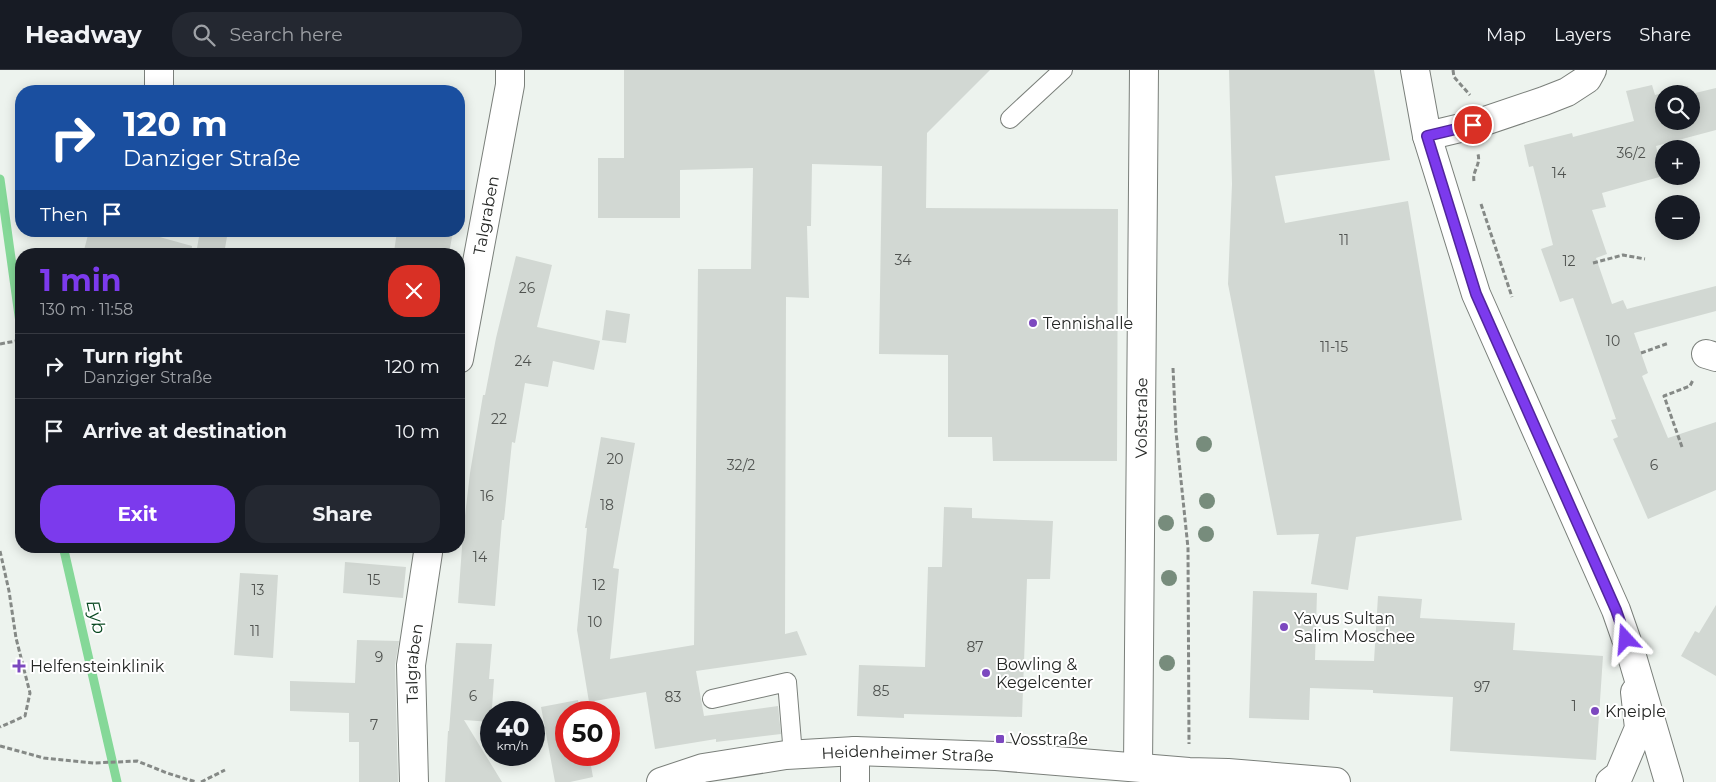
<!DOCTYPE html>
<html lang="en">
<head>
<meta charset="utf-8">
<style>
  body { margin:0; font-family:Montserrat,sans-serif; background:#242831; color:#f1f3f6; height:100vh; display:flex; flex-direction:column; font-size:19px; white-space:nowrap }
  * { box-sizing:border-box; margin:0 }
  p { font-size:16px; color:#9ea1a6 }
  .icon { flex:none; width:28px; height:28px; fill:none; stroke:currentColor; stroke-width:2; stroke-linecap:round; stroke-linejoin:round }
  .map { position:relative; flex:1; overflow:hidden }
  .sheet { position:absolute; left:15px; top:178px; width:450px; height:305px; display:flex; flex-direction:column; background:#171b24; border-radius:20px; box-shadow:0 2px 12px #0003 }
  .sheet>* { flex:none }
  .banner { position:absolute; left:15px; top:15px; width:450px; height:152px; border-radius:20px; box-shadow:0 2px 12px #0003; background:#1a4fa0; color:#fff; overflow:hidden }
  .controls { position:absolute; left:1655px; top:15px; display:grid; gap:10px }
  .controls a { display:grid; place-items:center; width:45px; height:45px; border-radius:50%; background:#171b24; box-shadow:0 2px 12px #0003; font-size:25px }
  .speed { position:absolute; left:480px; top:631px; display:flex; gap:10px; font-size:25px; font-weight:700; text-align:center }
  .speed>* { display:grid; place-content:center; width:65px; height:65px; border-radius:50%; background:#171b24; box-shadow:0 2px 12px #0003; line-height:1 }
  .speed small { font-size:12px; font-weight:400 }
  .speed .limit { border:8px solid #d22; background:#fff; color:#111 }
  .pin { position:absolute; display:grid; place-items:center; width:42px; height:42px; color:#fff; margin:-21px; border:2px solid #fff; border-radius:50%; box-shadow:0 1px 5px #0007 }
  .me { position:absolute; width:55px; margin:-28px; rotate:341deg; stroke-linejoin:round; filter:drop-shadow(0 0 4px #0008) }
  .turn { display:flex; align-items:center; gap:18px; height:105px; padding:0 25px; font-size:22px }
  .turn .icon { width:65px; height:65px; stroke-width:2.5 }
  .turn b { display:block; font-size:35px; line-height:42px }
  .then { display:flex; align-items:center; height:48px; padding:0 25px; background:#0003; gap:10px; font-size:19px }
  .round { display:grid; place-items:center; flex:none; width:52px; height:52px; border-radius:20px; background:#242831 }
  .head { display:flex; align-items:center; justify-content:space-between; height:85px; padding:0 25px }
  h1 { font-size:30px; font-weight:700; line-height:38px; color:#7c3aed }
  .button { display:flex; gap:10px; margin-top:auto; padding:10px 25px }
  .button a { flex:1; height:58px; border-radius:20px; background:#7c3aed; color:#fff; font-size:20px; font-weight:700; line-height:58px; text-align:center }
  .button a+a { background:#242831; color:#f1f3f6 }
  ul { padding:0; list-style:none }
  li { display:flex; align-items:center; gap:15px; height:65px; padding:0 25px; border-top:1px solid #363941 }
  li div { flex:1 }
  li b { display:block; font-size:19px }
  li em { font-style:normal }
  header { display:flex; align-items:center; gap:30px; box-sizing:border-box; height:70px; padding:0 25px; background:#171b24; border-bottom:1px solid #363941 }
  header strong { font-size:24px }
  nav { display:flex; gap:28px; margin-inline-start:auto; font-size:18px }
  .search { width:350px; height:45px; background:#242831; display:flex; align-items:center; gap:12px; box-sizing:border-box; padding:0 18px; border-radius:20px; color:#9ea1a6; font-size:19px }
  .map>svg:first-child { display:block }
</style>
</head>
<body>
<header>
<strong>Headway</strong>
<div class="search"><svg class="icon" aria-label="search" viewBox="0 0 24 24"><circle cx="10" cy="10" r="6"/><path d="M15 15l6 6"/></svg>Search here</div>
<nav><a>Map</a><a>Layers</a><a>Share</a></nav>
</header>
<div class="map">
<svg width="1716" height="712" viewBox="0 0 1716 712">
  <rect width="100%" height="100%" fill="#edf3ee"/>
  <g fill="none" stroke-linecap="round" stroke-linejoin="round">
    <path stroke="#85d898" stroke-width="9" d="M0,109L21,260
      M63,476L117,712"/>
  </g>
  <path fill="#d2d8d3" d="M624,0H990L927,63L926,138L1118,139L1117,391H993L992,367H948V285L879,284L882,96L812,94L811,156H807L809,228L786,227L785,564L797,561L807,585L696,601L704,646L778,636L781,664L716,672V669L655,679L646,622L589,632L577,560L587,458H585L601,367L635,373L613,498L619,499L610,589L694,575L698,199H751L753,98L680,100V148H598V88H624Z
    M1229,0H1374L1390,90L1275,106L1285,153L1408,131L1462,450L1356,467L1348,520L1311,514L1319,464L1277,465L1228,214L1232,114Z
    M1652,15L1655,25L1688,16L1690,24H1664V51H1691V24L1716,18V60L1656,76L1663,106L1602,123L1606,137L1592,140L1607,184L1596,188L1612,234L1623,230L1627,239L1716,216V241L1634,263L1648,303L1642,306L1668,368L1716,352V420L1648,449L1613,369L1618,367L1611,350L1616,349L1573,228L1560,232L1541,179L1553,175L1533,96L1529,97L1524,75L1572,63L1573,67L1634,51L1626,21Z
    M89,161H138L192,176L191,184H83Z
    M200,161H228L224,184H196Z
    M397,161H453L449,184H406L394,182Z
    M516,186L552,195L537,257L600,271L594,300L553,291L548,317L525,313L515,373L512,372L504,450H502L495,536L458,533L463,463L470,403L483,325H485L496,268Z
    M606,240L630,244L626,273L602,270Z
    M944,437L972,438V448L1053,451L1050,509H1027L1022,647L904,644V648L857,646L859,595L925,597L928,497H942Z
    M345,492L406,497L403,528L343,523Z
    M240,503L278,505L273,588L234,585Z
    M1253,521L1317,523L1315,590L1374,591L1378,526L1422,529L1420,548L1515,553L1513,580L1603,586L1596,690L1450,681L1453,627L1373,623V620L1310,618L1309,650L1249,648Z
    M1716,535V606L1681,586L1695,561L1699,563Z
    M357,570L399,571L395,595L398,712H359V672H349V643L290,641V611L355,613Z
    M456,573L492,574L489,609H494L491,652L464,650L502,712H445L448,661H449Z
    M578,630L580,642H566V685H589L593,707L570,712H555L541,637Z"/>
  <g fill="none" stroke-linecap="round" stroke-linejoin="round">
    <defs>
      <path id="service" d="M1010,49L1063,0
        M712,629L787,612L793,685"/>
      <g id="minor">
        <path d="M159,21V0"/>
        <path d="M1427,66L1473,55L1544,31L1567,22L1587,9L1592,0"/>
        <path d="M1706,284L1716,287"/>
        <path id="s1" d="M459,289L510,15V0"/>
        <path id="s2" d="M1138,697L1144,0"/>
        <path id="s3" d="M414,712L411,595L429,476"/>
        <path d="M855,712V681"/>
      </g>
      <g id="tertiary">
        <path id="s4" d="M661,712L703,698L786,685L855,681L996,686L1189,702L1228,703L1336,712"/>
        <path d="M1610,712L1619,705L1639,658L1635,622"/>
      </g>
      <path id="secondary" d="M1415,0L1427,66L1476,224L1616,540L1631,583L1669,712"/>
    </defs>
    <use href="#service" stroke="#7a7f7a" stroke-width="20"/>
    <use href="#minor" stroke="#7a7f7a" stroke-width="30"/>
    <use href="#tertiary" stroke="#7a7f7a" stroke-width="30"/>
    <use href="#secondary" stroke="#7a7f7a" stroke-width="30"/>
    <path stroke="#858986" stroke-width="3" stroke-dasharray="5 2.5" stroke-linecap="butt" d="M1453,0L1454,7L1470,25
      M1474,111C1472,101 1481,95 1478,84
      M1481,134L1512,227
      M1593,193L1623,185L1645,189
      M0,274L21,270
      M1641,283L1669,273
      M1173,298L1176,362L1188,478L1189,674
      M1682,377L1664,326L1690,316L1693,310
      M0,481L9,521L16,568L30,623L25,646L0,657
      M0,676L44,688L94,693L137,691L167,703L196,712
      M201,712L225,700"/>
    <use href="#service" stroke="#fff" stroke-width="18"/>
    <use href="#minor" stroke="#fff" stroke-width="28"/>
    <use href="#tertiary" stroke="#fff" stroke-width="28"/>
    <use href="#secondary" stroke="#fff" stroke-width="28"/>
  </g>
  <g fill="#778c7c">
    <circle cx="1204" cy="374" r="8"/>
    <circle cx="1207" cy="431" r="8"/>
    <circle cx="1166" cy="453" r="8"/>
    <circle cx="1206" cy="464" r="8"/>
    <circle cx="1169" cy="508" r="8"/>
    <circle cx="1167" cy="593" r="8"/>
  </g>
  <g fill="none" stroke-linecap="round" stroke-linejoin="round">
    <defs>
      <path id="route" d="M1473,55L1427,66L1476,224L1616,540L1626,569"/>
    </defs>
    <use href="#route" stroke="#51269a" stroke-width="12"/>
    <use href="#route" stroke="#7c3aed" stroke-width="9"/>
  </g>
  <g fill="#7c48bf" stroke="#fff" stroke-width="2">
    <circle cx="1033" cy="253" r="5"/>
    <circle cx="1284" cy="557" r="5"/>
    <path d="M16.5 588.5h5v5h5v5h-5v5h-5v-5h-5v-5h5z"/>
    <circle cx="986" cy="603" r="5"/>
    <circle cx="1595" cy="641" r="5"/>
    <rect x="995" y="664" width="10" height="10" rx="2.5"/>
  </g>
  <g text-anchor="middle" stroke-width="4" stroke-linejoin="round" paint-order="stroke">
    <g font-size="14" fill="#505350">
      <text x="1631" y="88">36/2</text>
      <text x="1559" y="108">14</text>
      <text x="1344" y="175">11</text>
      <text x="903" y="195">34</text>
      <text x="1569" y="196">12</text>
      <text x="527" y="223">26</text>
      <text x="1613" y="276">10</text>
      <text x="1334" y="282">11-15</text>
      <text x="523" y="296">24</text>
      <text x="499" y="354">22</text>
      <text x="615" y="394">20</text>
      <text x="741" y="400">32/2</text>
      <text x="1654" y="400">6</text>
      <text x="487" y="431">16</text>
      <text x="607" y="440">18</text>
      <text x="480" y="492">14</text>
      <text x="374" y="515">15</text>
      <text x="599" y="520">12</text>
      <text x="258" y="525">13</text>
      <text x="595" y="557">10</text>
      <text x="255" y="566">11</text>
      <text x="975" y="582">87</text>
      <text x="379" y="592">9</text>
      <text x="1482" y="622">97</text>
      <text x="881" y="626">85</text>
      <text x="473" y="631">6</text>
      <text x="673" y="632">83</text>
      <text x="1574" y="641">1</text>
      <text x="374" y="660">7</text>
    </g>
    <g font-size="16" fill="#252725" stroke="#fff">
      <text dy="6" stroke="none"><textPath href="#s1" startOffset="146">Talgraben</textPath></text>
      <text dy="6" stroke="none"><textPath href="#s2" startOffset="349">Voßstraße</textPath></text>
      <text dy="6" stroke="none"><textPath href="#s3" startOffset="119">Talgraben</textPath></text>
      <text dy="6" stroke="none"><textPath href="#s4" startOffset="250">Heidenheimer Straße</textPath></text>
    </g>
    <g font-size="16" fill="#252725" stroke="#fff" text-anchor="start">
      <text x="1043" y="259">Tennishalle</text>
      <text x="1294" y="554">Yavus Sultan<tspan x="1294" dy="18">Salim Moschee</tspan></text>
      <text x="996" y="600">Bowling &amp;<tspan x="996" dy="18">Kegelcenter</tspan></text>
      <text x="30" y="602">Helfensteinklinik</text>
      <text x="1605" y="647">Kneiple</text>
      <text x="1010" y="675">Vosstraße</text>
    </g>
    <g font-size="18" font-style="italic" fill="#084820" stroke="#fff">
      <text transform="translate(96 547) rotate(77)" y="6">Eyb</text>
    </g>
  </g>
</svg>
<div class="controls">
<a><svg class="icon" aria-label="search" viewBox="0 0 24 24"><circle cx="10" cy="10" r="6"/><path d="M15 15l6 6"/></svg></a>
<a>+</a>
<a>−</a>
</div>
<div class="speed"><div>40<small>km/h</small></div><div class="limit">50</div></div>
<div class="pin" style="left:1473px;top:55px;background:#d93025"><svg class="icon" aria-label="arrive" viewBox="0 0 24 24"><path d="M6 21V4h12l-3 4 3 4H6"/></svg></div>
<svg class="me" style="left:1626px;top:569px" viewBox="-20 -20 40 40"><path d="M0-17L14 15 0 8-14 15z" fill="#7c3aed" stroke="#fff" stroke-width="4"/></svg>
<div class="banner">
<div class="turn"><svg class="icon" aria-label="right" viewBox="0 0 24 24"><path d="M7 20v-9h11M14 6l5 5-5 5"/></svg><div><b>120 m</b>Danziger Straße</div></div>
<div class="then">Then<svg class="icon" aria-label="arrive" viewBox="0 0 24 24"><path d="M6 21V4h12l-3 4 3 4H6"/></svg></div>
</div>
<section class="sheet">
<div class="head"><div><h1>1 min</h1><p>130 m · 11:58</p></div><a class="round" style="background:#d93025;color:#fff"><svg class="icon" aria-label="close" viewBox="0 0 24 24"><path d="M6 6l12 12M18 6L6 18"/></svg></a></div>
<ul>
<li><svg class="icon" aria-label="right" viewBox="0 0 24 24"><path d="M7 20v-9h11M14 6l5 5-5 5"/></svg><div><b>Turn right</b><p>Danziger Straße</p></div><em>120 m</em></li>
<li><svg class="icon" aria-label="arrive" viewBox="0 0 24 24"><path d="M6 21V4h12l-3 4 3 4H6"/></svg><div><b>Arrive at destination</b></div><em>10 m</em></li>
</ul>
<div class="button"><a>Exit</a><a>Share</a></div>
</section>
</div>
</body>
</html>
